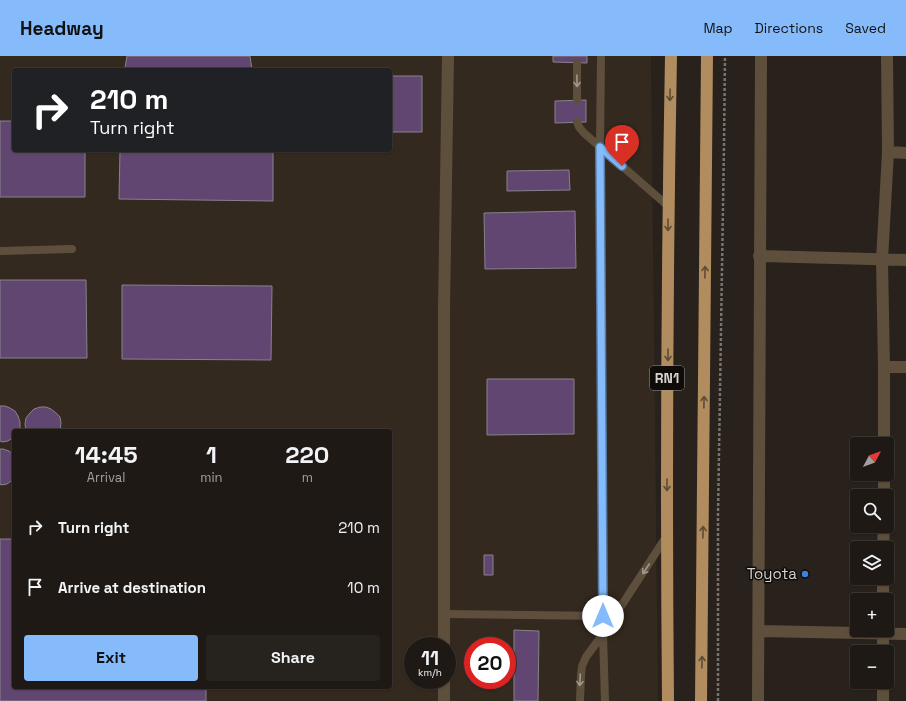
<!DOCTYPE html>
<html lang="en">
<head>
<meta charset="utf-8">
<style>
  body { margin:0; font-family:"Space Grotesk",sans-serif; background:#26221e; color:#f1f3f6; height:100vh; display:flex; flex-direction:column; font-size:15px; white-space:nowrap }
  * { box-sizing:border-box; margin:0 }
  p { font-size:13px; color:#a1a0a0 }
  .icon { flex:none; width:22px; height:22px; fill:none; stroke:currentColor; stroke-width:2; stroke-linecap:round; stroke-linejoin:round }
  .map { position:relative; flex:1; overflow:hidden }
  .details { position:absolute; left:12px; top:373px; width:380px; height:260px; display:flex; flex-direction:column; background:#1e1915; border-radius:4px; box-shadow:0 1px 3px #0004,0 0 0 1px #3c3834 }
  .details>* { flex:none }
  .banner { position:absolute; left:12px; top:12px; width:380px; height:84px; border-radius:4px; box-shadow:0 1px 3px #0004,0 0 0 1px #3c3834; background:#202124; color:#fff; overflow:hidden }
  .needle { width:26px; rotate:49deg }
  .controls { position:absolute; left:850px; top:381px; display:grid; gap:8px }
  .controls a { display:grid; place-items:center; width:44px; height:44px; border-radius:4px; background:#1e1915; box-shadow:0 1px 3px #0004,0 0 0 1px #3c3834; font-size:20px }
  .speed { position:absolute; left:404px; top:581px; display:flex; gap:8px; font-size:20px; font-weight:700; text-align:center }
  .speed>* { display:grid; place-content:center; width:52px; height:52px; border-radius:50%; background:#1e1915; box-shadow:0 1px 3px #0004,0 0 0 1px #3c3834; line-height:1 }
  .speed small { font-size:10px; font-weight:400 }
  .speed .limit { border:6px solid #d22; background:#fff; color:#111 }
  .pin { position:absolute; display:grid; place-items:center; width:34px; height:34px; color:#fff; margin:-41px -17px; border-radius:50% 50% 50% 0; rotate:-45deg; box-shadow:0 0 4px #0007 }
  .pin .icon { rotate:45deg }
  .me { position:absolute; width:44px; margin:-22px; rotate:0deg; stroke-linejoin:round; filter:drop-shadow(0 0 3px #0008) }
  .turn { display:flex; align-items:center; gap:14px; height:84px; padding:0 12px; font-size:18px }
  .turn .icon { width:52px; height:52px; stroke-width:2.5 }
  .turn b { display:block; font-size:28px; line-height:34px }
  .eta { display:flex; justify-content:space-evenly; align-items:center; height:68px; text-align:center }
  .eta b { font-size:24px; font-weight:600; line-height:28px }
  .action { display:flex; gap:8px; margin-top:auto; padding:8px 12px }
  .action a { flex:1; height:46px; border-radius:4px; background:#85bbfb; color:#111; font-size:16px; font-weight:600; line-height:46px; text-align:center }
  .action a+a { background:#26221e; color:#f1f3f6 }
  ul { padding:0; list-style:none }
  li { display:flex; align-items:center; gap:12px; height:60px; padding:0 12px }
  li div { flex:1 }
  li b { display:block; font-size:15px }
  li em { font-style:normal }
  header { display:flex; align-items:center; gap:24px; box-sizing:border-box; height:56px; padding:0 20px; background:#85bbfb; color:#111 }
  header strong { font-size:19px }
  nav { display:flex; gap:22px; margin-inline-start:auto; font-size:14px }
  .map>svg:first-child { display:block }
</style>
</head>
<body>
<header>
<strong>Headway</strong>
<nav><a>Map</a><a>Directions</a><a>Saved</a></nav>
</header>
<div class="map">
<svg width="906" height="645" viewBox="0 0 906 645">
  <rect width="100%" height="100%" fill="#28211c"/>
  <path fill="#34291f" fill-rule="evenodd" d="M0,0H651L658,645H0ZM14,14H390V94H14ZM14,375H390V631H14ZM413,590H447V624H413ZM473,590H507V624H473Z"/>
  <path fill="#614671" stroke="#87828b" d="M127,0H250L252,14H182L125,12Z
    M553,0H587V7L553,6Z
    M390,20H422V76H390Z
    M586,44V66L555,67V45Z
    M0,65H14V94H85V141H0Z
    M120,94H273V145L119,143Z
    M569,114L570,134L507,135V115Z
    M575,155L576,212L485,213L484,157Z
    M0,224H86L87,302H0Z
    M122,229L272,230L271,304L122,303Z
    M487,323H574V378L487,379Z
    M0,350H5L10,352L15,355L18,360L20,366V372L18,375H14V381L8,385L2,386L0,385Z
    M40,351H46L51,353L56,357L60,361L61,367L60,375H26L25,368L26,362L30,357L34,353Z
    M0,393H3L9,395L14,399V423L7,428L1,429L0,428Z
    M0,483H14V631H206V645H0Z
    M484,499H493V519H484Z
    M514,574L539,575L538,645H514Z"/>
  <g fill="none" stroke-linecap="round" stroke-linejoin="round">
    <path stroke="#79746f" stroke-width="2.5" stroke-dasharray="3 2" stroke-linecap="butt" d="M718,645V459L724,89L725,0"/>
    <path stroke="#5e4f3d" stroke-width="8" d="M601,0L600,91L603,578L605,645
      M577,7V44
      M577,66L579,71L584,77L668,150
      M0,195L72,193
      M444,558L603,560
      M580,645L581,619L582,610L586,601L603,578L666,481"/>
    <path stroke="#5e4f3d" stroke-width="12" d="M888,96L906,97
      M759,200L906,204
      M884,311H906
      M884,388V311L882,204L888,96L887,0
      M884,440V418
      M883,492L884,470
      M883,544V522
      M883,574V596
      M759,575L906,578
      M444,590V253L448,0
      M883,626V645
      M444,645V624
      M758,645L761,0"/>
    <path stroke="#b08c5e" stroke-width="12" d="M668,645C666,430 667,215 671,0
      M701,645L707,0"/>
  </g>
  <defs><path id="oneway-shaft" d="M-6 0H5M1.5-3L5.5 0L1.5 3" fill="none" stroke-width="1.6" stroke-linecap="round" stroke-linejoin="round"/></defs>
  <g stroke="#a1988d">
    <use href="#oneway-shaft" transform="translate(577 25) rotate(89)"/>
    <use href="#oneway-shaft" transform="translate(646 513) rotate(123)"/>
    <use href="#oneway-shaft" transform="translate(580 624) rotate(93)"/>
  </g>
  <g stroke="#5f4c34">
    <use href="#oneway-shaft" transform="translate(670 39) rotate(91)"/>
    <use href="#oneway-shaft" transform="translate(668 169) rotate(90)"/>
    <use href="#oneway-shaft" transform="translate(705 216) rotate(-89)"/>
    <use href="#oneway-shaft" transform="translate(668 299) rotate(90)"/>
    <use href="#oneway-shaft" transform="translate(704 346) rotate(-89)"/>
    <use href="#oneway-shaft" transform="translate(667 429) rotate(90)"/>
    <use href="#oneway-shaft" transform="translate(703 476) rotate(-89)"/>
    <use href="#oneway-shaft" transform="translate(702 606) rotate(-89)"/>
  </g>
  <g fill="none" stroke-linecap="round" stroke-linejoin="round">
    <defs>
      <path id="route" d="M603,560L600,91L622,110"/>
    </defs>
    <use href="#route" stroke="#567aa3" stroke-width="10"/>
    <use href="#route" stroke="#85bbfb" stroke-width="7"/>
  </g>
  <circle fill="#3f7fe0" stroke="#0e0b09" stroke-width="1.5" cx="805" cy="518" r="4"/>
  <g text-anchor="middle" stroke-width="3" stroke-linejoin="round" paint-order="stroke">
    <rect fill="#0e0b09" stroke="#9b9794" stroke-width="1" x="650" y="310" width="34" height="24" rx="3"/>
    <g font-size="14" font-weight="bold" fill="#d7d3cf">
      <text x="667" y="327">RN1</text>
    </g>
    <g font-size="15" fill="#d7d3cf" stroke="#0e0b09" text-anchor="end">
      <text x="797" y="523">Toyota</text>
    </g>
  </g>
</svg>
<div class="controls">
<a><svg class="needle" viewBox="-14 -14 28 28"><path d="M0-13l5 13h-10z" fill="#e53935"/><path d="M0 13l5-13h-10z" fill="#a1a0a0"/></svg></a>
<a><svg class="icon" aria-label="search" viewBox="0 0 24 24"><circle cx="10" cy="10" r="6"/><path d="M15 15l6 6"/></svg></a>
<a><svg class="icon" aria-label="layers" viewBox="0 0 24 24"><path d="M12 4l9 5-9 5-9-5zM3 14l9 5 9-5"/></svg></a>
<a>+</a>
<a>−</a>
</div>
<div class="speed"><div>11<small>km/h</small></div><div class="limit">20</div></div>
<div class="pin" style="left:622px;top:110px;background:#d93025"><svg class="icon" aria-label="arrive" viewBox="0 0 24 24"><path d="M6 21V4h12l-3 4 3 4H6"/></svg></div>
<svg class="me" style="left:603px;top:560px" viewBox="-20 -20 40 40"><circle r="19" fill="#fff"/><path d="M0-13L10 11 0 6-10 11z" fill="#85bbfb"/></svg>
<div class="banner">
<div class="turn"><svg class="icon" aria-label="right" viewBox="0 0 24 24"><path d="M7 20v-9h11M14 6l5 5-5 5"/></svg><div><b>210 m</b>Turn right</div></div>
</div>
<section class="details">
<div class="eta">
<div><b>14:45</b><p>Arrival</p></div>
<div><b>1</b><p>min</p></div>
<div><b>220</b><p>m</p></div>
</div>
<ul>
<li><svg class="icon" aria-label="right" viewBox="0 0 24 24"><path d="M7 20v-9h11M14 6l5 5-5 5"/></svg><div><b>Turn right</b></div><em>210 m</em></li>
<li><svg class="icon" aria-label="arrive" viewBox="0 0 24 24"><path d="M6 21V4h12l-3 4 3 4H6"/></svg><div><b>Arrive at destination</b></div><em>10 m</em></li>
</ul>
<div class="action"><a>Exit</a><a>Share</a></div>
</section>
</div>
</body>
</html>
